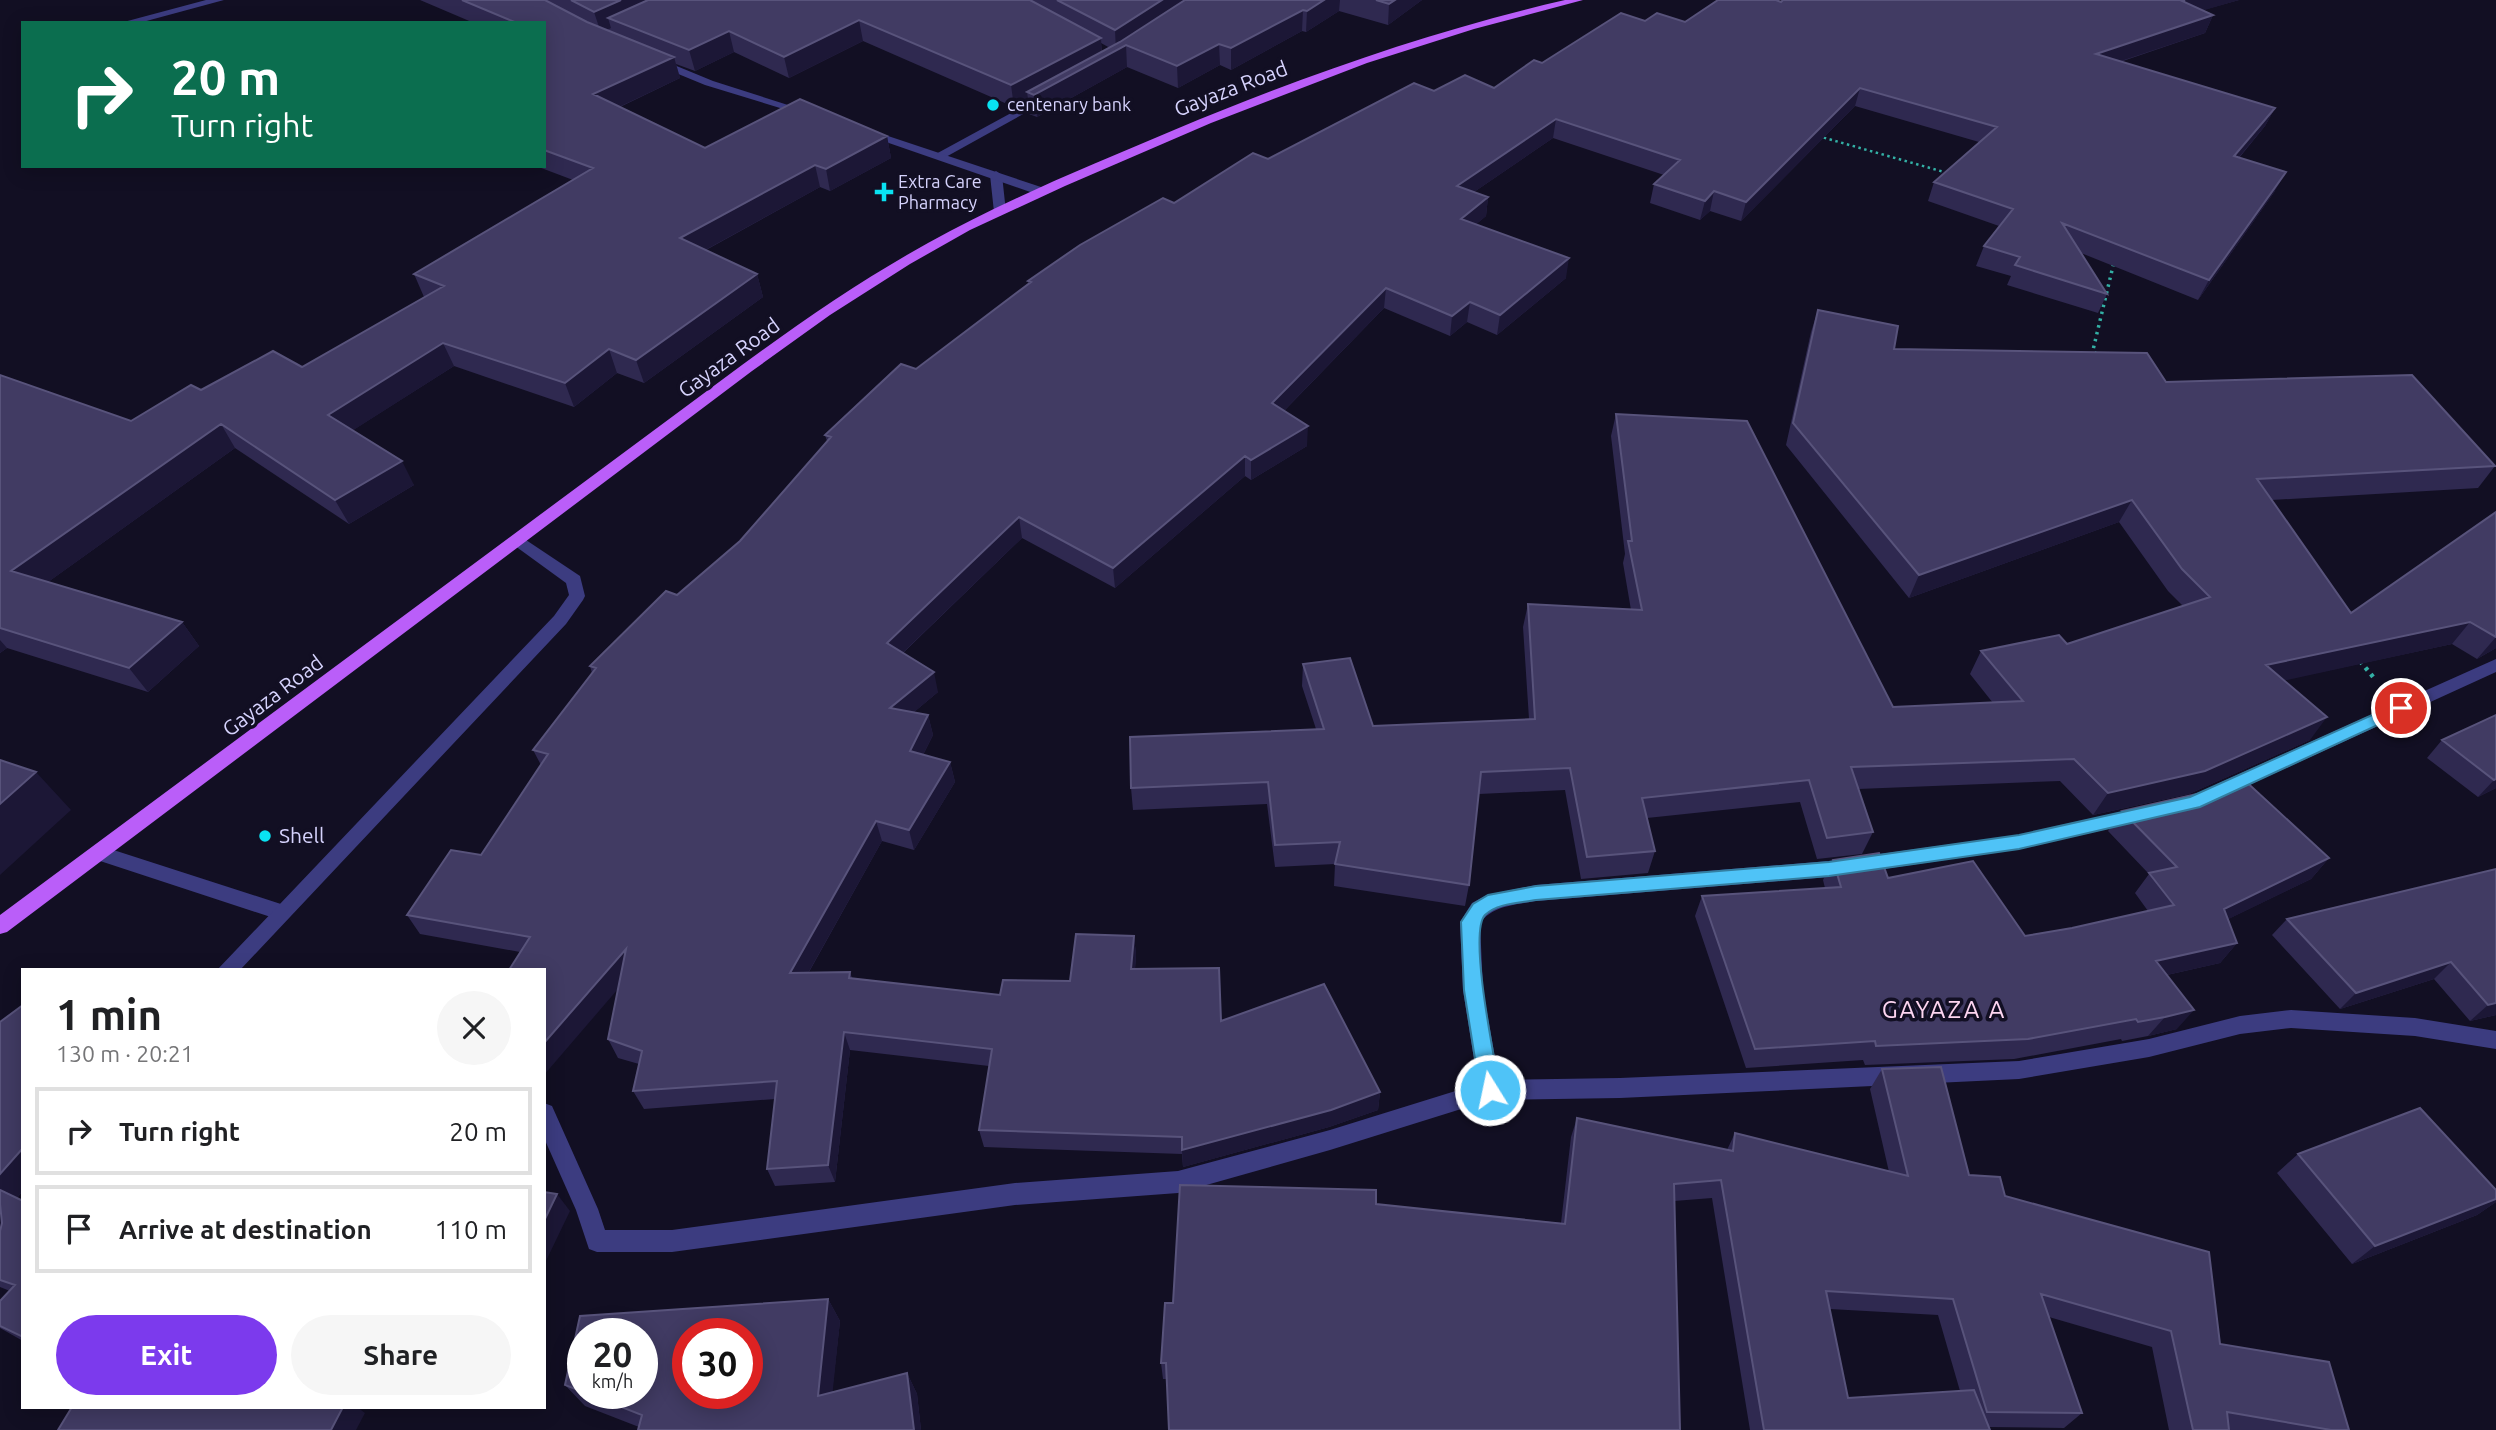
<!DOCTYPE html>
<html lang="en">
<head>
<meta charset="utf-8">
<style>
  body { margin:0; font-family:Ubuntu,sans-serif; background:#f6f6f6; color:#202124; height:100vh; display:flex; flex-direction:column; font-size:26px; white-space:nowrap }
  * { box-sizing:border-box; margin:0 }
  p { font-size:23px; color:#757577 }
  .icon { flex:none; width:38px; height:38px; fill:none; stroke:currentColor; stroke-width:2; stroke-linecap:round; stroke-linejoin:round }
  .map { position:relative; flex:1; overflow:hidden }
  .side { position:absolute; left:21px; top:968px; width:525px; height:441px; display:flex; flex-direction:column; background:#fff; border-radius:0px; box-shadow:0 4px 18px #0003 }
  .side>* { flex:none }
  .hud { position:absolute; left:21px; top:21px; width:525px; height:147px; border-radius:0px; box-shadow:0 4px 18px #0003; background:#0b6e4f; color:#fff; overflow:hidden }
  .speed { position:absolute; left:567px; top:1318px; display:flex; gap:14px; font-size:35px; font-weight:700; text-align:center }
  .speed>* { display:grid; place-content:center; width:91px; height:91px; border-radius:50%; background:#fff; box-shadow:0 4px 18px #0003; line-height:1 }
  .speed small { font-size:18px; font-weight:400 }
  .speed .limit { border:10px solid #d22; background:#fff; color:#111 }
  .pin { position:absolute; display:grid; place-items:center; width:60px; height:60px; color:#fff; margin:-30px; border:4px solid #fff; border-radius:50%; box-shadow:0 2px 7px #0007 }
  .me { position:absolute; width:77px; margin:-38px; rotate:350deg; stroke-linejoin:round; filter:drop-shadow(0 0 5px #0008) }
  .turn { display:flex; align-items:center; gap:24px; height:147px; padding:0 35px; font-size:32px }
  .turn .icon { width:91px; height:91px; stroke-width:2.5 }
  .turn b { display:block; font-size:49px; line-height:60px }
  .round { display:grid; place-items:center; flex:none; width:74px; height:74px; border-radius:37px; background:#f6f6f6 }
  .summary { display:flex; align-items:center; justify-content:space-between; height:119px; padding:0 35px }
  h1 { font-size:42px; font-weight:700; line-height:52px }
  .primary-button { display:flex; gap:14px; margin-top:auto; padding:14px 35px }
  .primary-button a { flex:1; height:80px; border-radius:42px; background:#7c3aed; color:#fff; font-size:28px; font-weight:700; line-height:80px; text-align:center }
  .primary-button a+a { background:#f6f6f6; color:#202124 }
  ul { padding:0; list-style:none }
  li { display:flex; align-items:center; gap:21px; height:88px; margin:0 14px 10px; padding:0 21px; border:4px solid #e0e0e0; border-radius:0px }
  li div { flex:1 }
  li b { display:block; font-size:26px }
  li em { font-style:normal }
  .map>svg:first-child { display:block }
</style>
</head>
<body>
<div class="map">
<svg width="2496" height="1430" viewBox="0 0 2496 1430">
  <rect width="100%" height="100%" fill="#120f23"/>
  <g fill="none" stroke-linecap="round" stroke-linejoin="round">
    <path stroke="#33b0a5" stroke-width="2.5" stroke-dasharray="2.5 3.5" stroke-linecap="butt" d="M1818,136L1951,174"/>
    <path stroke="#33b0a5" stroke-width="3.5" stroke-dasharray="2.5 4.5" stroke-linecap="butt" d="M2096,354L2093,350L2114,262"/>
    <path stroke="#33b0a5" stroke-width="4.5" stroke-dasharray="3.5 5" stroke-linecap="butt" d="M2360,661L2374,678"/>
    <path fill="#3c3c80" fill-rule="evenodd" d="M206,0H224L139,23H120Z
      M98,845L287,906L290,912L287,918L280,920L91,858L89,853L91,848Z"/>
    <path fill="#3c3c80" fill-rule="evenodd" d="M1048,93L1054,96L1052,98L944,158L934,155Z
      M996,171L1002,175L1006,212L1000,216L994,212L990,175Z
      M517,534L580,576L585,596L583,600L566,624L240,970H217L554,616L569,595L566,583L511,543L509,539Z
      M2496,659V672L2229,794H2217L2214,789L2217,784Z
      M2140,808L2147,810L2149,815L2147,820L2019,849L1829,877L1536,901C1515,905 1493,905 1480,923L1483,990L1499,1080L1620,1078L2019,1061L2149,1039L2240,1016L2291,1010L2415,1018L2496,1031V1049L2415,1036L2291,1028L2240,1034L2149,1057L2019,1079L1620,1098L1490,1100L1330,1150L1178,1193L1015,1205L672,1252H597L589,1249L576,1210L544,1138V1103L552,1106L598,1209L605,1230H672L1015,1183L1178,1171L1330,1130L1478,1084L1463,990L1460,922L1472,903L1487,895L1536,885L1829,861L2019,835Z"/>
    <path fill="#3c3c80" fill-rule="evenodd" d="M654,60H662L713,81L813,113L803,115L705,85L654,64Z
      M864,128L1044,188L1046,191L1036,194L860,133L858,131Z"/>
    <path fill="#ba5ef9" fill-rule="evenodd" d="M1565,0H1583L1474,29L1367,63L1211,123L1065,186L970,230L910,264L830,315L752,371L7,932L0,934V915L742,365C802,321 863,279 928,243C1007,199 1091,165 1174,130C1301,77 1430,31 1565,0Z"/>
  </g>
  <path fill="#2f2950" fill-rule="evenodd" d="M420,0H1422L1388,25L1339,11L1306,32L1302,31L1231,70L1220,65L1178,88L1127,67L1037,117L1029,114L1028,99L1014,107L863,41L789,78L734,52L695,71L676,64L680,78L620,107L705,148L887,136L891,158L830,191L820,187L706,250L757,274L763,297L644,383L617,373L574,407L454,366L353,430L414,485L349,524L235,448L48,582L182,622L199,646L148,692L7,648L0,653V375L131,421L201,390L302,367L424,297L414,274L573,180L536,166H544V23H474ZM1101,43L1110,48L1102,52Z
    M1783,0H2239L2203,10L2213,15L2205,33L2120,62L2275,108L2265,126L2239,158L2275,191L2198,300L2081,253L2107,294L2098,313L2007,285L2011,276L1976,266L1984,246L1999,226L1928,201L1934,182L1979,142L1855,106L1741,221L1710,211L1700,220L1650,203L1654,184L1664,175L1553,138L1474,192L1488,197L1486,216L1475,225L1566,278L1497,335L1467,322L1450,336L1384,308L1284,411L1307,446L1251,480L1245,476L1115,588L1022,538L903,653L938,692L914,712L928,715L933,735L923,755L950,762L955,782L914,850L882,841L809,972H850L852,978L1000,995L1070,981L1134,936L1136,955L1135,969L1221,1021L1380,1092L1378,1110L1329,1127L1183,1167L1182,1154L984,1147L979,1130L989,1066L850,1050L835,1182L775,1186L767,1169L775,1099L644,1109L633,1091L639,1064L618,1058L608,1039L618,989L520,952L420,934L407,915L481,855L541,765L533,750L592,673L590,666L677,595L740,541L827,441L825,435L916,369L1028,284V281L1174,203L1268,159L1434,91L1494,88L1542,63L1645,21L1685,22L1781,2Z
    M1818,310L1894,349L2166,382L2495,466L2478,488L2271,500L2351,613L2496,512V648L2477,659L2452,644L2284,680L2310,740L2189,794L2093,815L2060,781L1858,789L1873,832L1862,854L1817,859L1800,802L1647,818L1655,851L1648,873L1581,879L1565,790L1479,794L1469,885L1465,906L1334,886L1335,864L1275,867L1267,804L1133,810L1131,788L1316,729L1302,686L1303,664L1373,726L1529,719L1523,627L1528,604L1631,610L1623,563L1625,554L1611,436L1616,414L1893,707L1993,703L1970,674L1981,651L2067,644L2183,606L2168,591L2119,522L1909,598L1786,445L1811,332Z
    M2496,715V788L2478,797L2427,758L2442,740Z
    M2122,811L2329,858L2311,879L2228,919L2237,943L2220,963L2167,975L2177,1029L2148,1036L2122,1041L2121,1039L2014,1059L1865,1065L1863,1060L1746,1068L1695,916L1702,896L1825,888L1823,880L1833,860L1888,878L2025,936L2072,928L2148,911L2135,893L2149,874L2108,831Z
    M2496,869V1015L2470,1021L2434,979L2340,1009L2272,935L2287,919Z
    M23,1005V1191L17,1198L23,1201V1341L0,1328V1301L10,1291L0,1287V1022Z
    M1882,1069L1969,1175L2005,1196L2220,1344L2349,1430H2169L2152,1347L2049,1317L2082,1413L2064,1428L1989,1427L1990,1430H1750L1712,1198L1674,1201L1166,1379H1163L1161,1363L1173,1303L1376,1204L1561,1223L1571,1137L1577,1118L1727,1150L1735,1133L1889,1172L1870,1089ZM1830,1309L1938,1315L1960,1391L1848,1398Z
    M2298,1154L2496,1190V1202L2477,1215L2352,1264L2277,1173Z
    M828,1299L840,1321L832,1392L907,1373L917,1394L921,1430H638L639,1427L585,1406L565,1385L580,1316ZM583,1334H642V1393H583ZM688,1334H747V1393H688Z"/>
  <path fill="#1c1736" d="M621,0H673L608,18L611,28L601,33L594,12Z
    M1162,0H1195L1126,45L1127,67L1037,117L1034,95L1027,92L1028,99L1014,107L1011,85L1101,38L1102,58L1116,51L1115,30Z
    M1324,0H1340L1339,11L1306,32L1307,11Z
    M1395,0H1422L1388,25L1389,4Z
    M2185,0H2239L2174,19L2182,1Z
    M1303,10L1302,31L1231,70V48Z
    M2213,15L2205,33L2088,72L2096,54Z
    M859,20L863,41L789,78L784,57Z
    M729,31L734,52L695,71L689,50Z
    M1219,44L1220,65L1178,88L1177,66Z
    M674,57L680,78L600,116L593,94Z
    M1860,88L1855,106L1741,221L1746,202Z
    M2275,108L2265,126L2224,175L2234,156Z
    M1556,119L1553,138L1455,205L1457,186Z
    M887,136L891,158L830,191L826,169Z
    M815,165L820,187L687,260L680,238Z
    M2286,172L2275,191L2198,300L2209,280Z
    M1714,191L1710,211L1700,220L1705,201Z
    M1488,197L1486,216L1459,239L1461,219Z
    M1569,258L1566,278L1497,335L1500,315Z
    M757,274L763,297L644,383L636,360Z
    M1386,288L1384,308L1272,423V403Z
    M1470,302L1467,322L1450,336L1452,316Z
    M443,343L454,366L341,438L328,415Z
    M609,349L617,373L574,407L565,383Z
    M221,424L235,448L30,595L11,571Z
    M1308,426L1307,446L1251,480V460Z
    M1245,456V476L1115,588L1113,568Z
    M402,461L414,485L349,524L335,500Z
    M2132,500L2119,522L1909,598L1919,575Z
    M1019,517L1022,538L892,663L887,643Z
    M182,622L199,646L148,692L129,668Z
    M2470,622L2452,644L2250,688L2266,665Z
    M2496,637V648L2477,659Z
    M0,640L7,648L0,653Z
    M934,672L938,692L895,728L890,708Z
    M928,715L933,735L915,771L910,751Z
    M2327,717L2310,740L2189,794L2093,815L2108,793Z
    M950,762L955,782L914,850L909,830Z
    M36,772L71,810L0,875V804Z
    M2496,779V788L2478,797L2494,780Z
    M876,821L882,841L798,991L790,973Z
    M2329,858L2311,879L2208,929L2224,909Z
    M1134,936L1136,955L1133,988L1131,969Z
    M2237,943L2220,963L2140,981L2156,961Z
    M626,949L636,968L544,1075V1043Z
    M2451,962L2434,979L2340,1009L2356,993Z
    M2496,1003V1015L2470,1021L2488,1005Z
    M2194,1010L2177,1029L2148,1036L2165,1017Z
    M844,1032L850,1050L835,1182L828,1165Z
    M1380,1092L1378,1110L1329,1127L1183,1167L1182,1150Z
    M23,1148V1191L13,1202L0,1193V1174Z
    M557,1194L570,1211L544,1265V1221Z
    M2496,1199V1202L2477,1215L2352,1264L2375,1246Z
    M0,1204L14,1225L0,1261Z
    M828,1299L840,1321L830,1417L818,1396Z
    M907,1373L917,1394L921,1430H914Z
    M343,1407H357L365,1413L356,1430H331Z"/>
  <path fill="#413b63" stroke="#58537b" stroke-width="2" fill-rule="evenodd" d="M462,0H545L587,22L674,57L593,94L705,148L800,99L887,136L826,169L815,165L680,238L757,274L636,360L609,349L565,383L443,343L328,415L402,461L335,500L221,424L11,571L182,622L129,668L0,628V375L131,421L191,385L201,390L273,351L302,367L444,286L414,274L593,168L544,150V23H517Z
    M571,0H621L594,12Z
    M648,0H1030L1101,38L1011,85L859,20L784,57L729,31L689,50L608,18Z
    M1057,0H1162L1115,30Z
    M1185,0H1324L1307,11L1303,10L1231,48L1219,44L1177,66L1126,45L1034,95L1027,92L1120,42Z
    M1376,0H1395L1389,4Z
    M1718,0H1776L1781,2L1783,0H2185L2182,1L2213,15L2096,54L2275,108L2234,156L2286,172L2209,280L2062,223L2107,294L2015,265L2020,257L1984,246L2013,209L1934,182L1997,127L1860,88L1746,202L1714,191L1705,201L1654,184L1680,160L1556,119L1457,186L1488,197L1461,219L1569,258L1500,315L1470,302L1452,316L1386,288L1272,403L1308,426L1251,460L1245,456L1113,568L1019,517L887,643L934,672L890,708L928,715L910,751L950,762L909,830L876,821L790,973L850,972L849,978L1000,995L1003,980L1070,981L1076,934L1134,936L1131,969L1219,968L1221,1021L1324,984L1380,1092L1331,1110L1182,1150V1137L979,1130L992,1049L844,1032L828,1165L767,1169L777,1081L633,1091L642,1051L608,1039L626,949L544,1043V970H509L530,937L407,915L451,850L481,855L548,754L533,750L596,668L590,666L666,591L677,595L740,541L831,437L825,435L901,364L916,369L1031,282L1028,281L1080,245L1163,198L1174,203L1253,153L1268,159L1414,83L1434,91L1465,75L1494,88L1534,60L1542,63L1621,13L1645,21L1657,13L1685,22Z
    M1818,310L1898,326L1894,349L2147,353L2166,382L2412,375L2495,466L2257,479L2351,613L2496,512V637L2470,622L2266,665L2327,717L2205,771L2108,793L2074,759L1851,767L1873,832L1827,838L1809,780L1642,798L1655,851L1587,857L1570,768L1481,772L1469,885L1335,864L1340,842L1275,845L1268,782L1131,788L1130,737L1324,729L1303,664L1350,658L1373,726L1535,719L1528,604L1642,610L1628,541H1632L1616,414L1747,421L1893,707L2023,701L1981,651L2059,635L2067,644L2210,597L2182,569L2132,500L1919,575L1793,423Z
    M2496,715V779L2494,780L2442,740Z
    M0,760L36,772L0,804Z
    M2241,777L2329,858L2224,909L2237,943L2156,961L2194,1010L2165,1017L2138,1022L2136,1019L2028,1039L1876,1046L1875,1041L1755,1049L1702,896L1841,887L1833,860L1879,853L1888,878L1973,861L2025,936L2072,928L2174,905L2149,873L2177,867L2122,811L2210,791Z
    M2496,869V1003L2488,1005L2451,962L2356,993L2287,919Z
    M23,1005V1148L0,1174V1022Z
    M1941,1067L1969,1175L2000,1177L2005,1196L2209,1252L2220,1344L2329,1362L2349,1430H2331L2227,1412L2229,1430H2193L2171,1331L2041,1294L2082,1413L1987,1412L1953,1299L1826,1291L1848,1398L1974,1390L1990,1430H1764L1721,1180L1674,1184L1680,1430H1169L1166,1363H1161L1165,1303H1173L1180,1185L1376,1190V1204L1565,1224L1577,1118L1733,1151L1735,1133L1908,1176L1882,1069Z
    M2420,1108L2496,1190V1199L2375,1246L2298,1154Z
    M0,1190L23,1201V1337L0,1326V1301L15,1285L0,1280V1231L2,1223L0,1204Z
    M544,1192L557,1194L544,1221Z
    M828,1299L818,1396L907,1373L914,1430H638L642,1415L586,1393H642V1334H583V1392L565,1385L580,1316ZM688,1334H747V1393H688Z
    M72,1407H343L331,1430H58Z"/>
  <path fill="#4fc3f7" stroke="#337fa1" stroke-width="2" d="M2401,702L2409,708L2406,712L2200,807L2019,849L1829,876L1536,900C1520,903 1497,903 1485,915C1468,933 1495,1061 1500,1090L1497,1096L1490,1098L1483,1096L1480,1090L1464,990L1461,922L1473,904L1488,895L1536,886L1829,862L2019,835L2190,797Z"/>
  <g fill="#09e2f2" stroke="#120f23" stroke-width="2.5">
    <circle cx="993" cy="105" r="7"/>
    <path d="M880.5 181.5h7v7h7v7h-7v7h-7v-7h-7v-7h7z"/>
    <circle cx="265" cy="836" r="7"/>
  </g>
  <g text-anchor="middle" stroke-width="7" stroke-linejoin="round" paint-order="stroke">
    <g font-size="18" fill="#d6d3fd" stroke="#120f23" text-anchor="start">
      <text x="1007" y="111">centenary bank</text>
      <text x="898" y="188">Extra Care<tspan x="898" dy="21">Pharmacy</tspan></text>
    </g>
    <g font-size="21" fill="#d6d3fd" stroke="#120f23">
      <text transform="translate(1231 89) rotate(-21)" y="7">Gayaza Road</text>
      <text transform="translate(729 358) rotate(-36)" y="7">Gayaza Road</text>
      <text transform="translate(273 696) rotate(-37)" y="7">Gayaza Road</text>
    </g>
    <g font-size="21" fill="#d6d3fd" stroke="#120f23" text-anchor="start">
      <text x="279" y="843">Shell</text>
    </g>
    <g font-size="24" letter-spacing="2" fill="#fdd5f0" stroke="#120f23">
      <text x="1944" y="1018">GAYAZA A</text>
    </g>
  </g>
</svg>
<div class="speed"><div>20<small>km/h</small></div><div class="limit">30</div></div>
<div class="pin" style="left:2401px;top:708px;background:#d93025"><svg class="icon" aria-label="arrive" viewBox="0 0 24 24"><path d="M6 21V4h12l-3 4 3 4H6"/></svg></div>
<svg class="me" style="left:1490px;top:1090px" viewBox="-20 -20 40 40"><circle r="17" fill="#4fc3f7" stroke="#fff" stroke-width="3"/><path d="M0-11L8 9 0 5-8 9z" fill="#fff"/></svg>
<div class="hud">
<div class="turn"><svg class="icon" aria-label="right" viewBox="0 0 24 24"><path d="M7 20v-9h11M14 6l5 5-5 5"/></svg><div><b>20 m</b>Turn right</div></div>
</div>
<section class="side">
<div class="summary"><div><h1>1 min</h1><p>130 m · 20:21</p></div><a class="round"><svg class="icon" aria-label="close" viewBox="0 0 24 24"><path d="M6 6l12 12M18 6L6 18"/></svg></a></div>
<ul>
<li><svg class="icon" aria-label="right" viewBox="0 0 24 24"><path d="M7 20v-9h11M14 6l5 5-5 5"/></svg><div><b>Turn right</b></div><em>20 m</em></li>
<li><svg class="icon" aria-label="arrive" viewBox="0 0 24 24"><path d="M6 21V4h12l-3 4 3 4H6"/></svg><div><b>Arrive at destination</b></div><em>110 m</em></li>
</ul>
<div class="primary-button"><a>Exit</a><a>Share</a></div>
</section>
</div>
</body>
</html>
